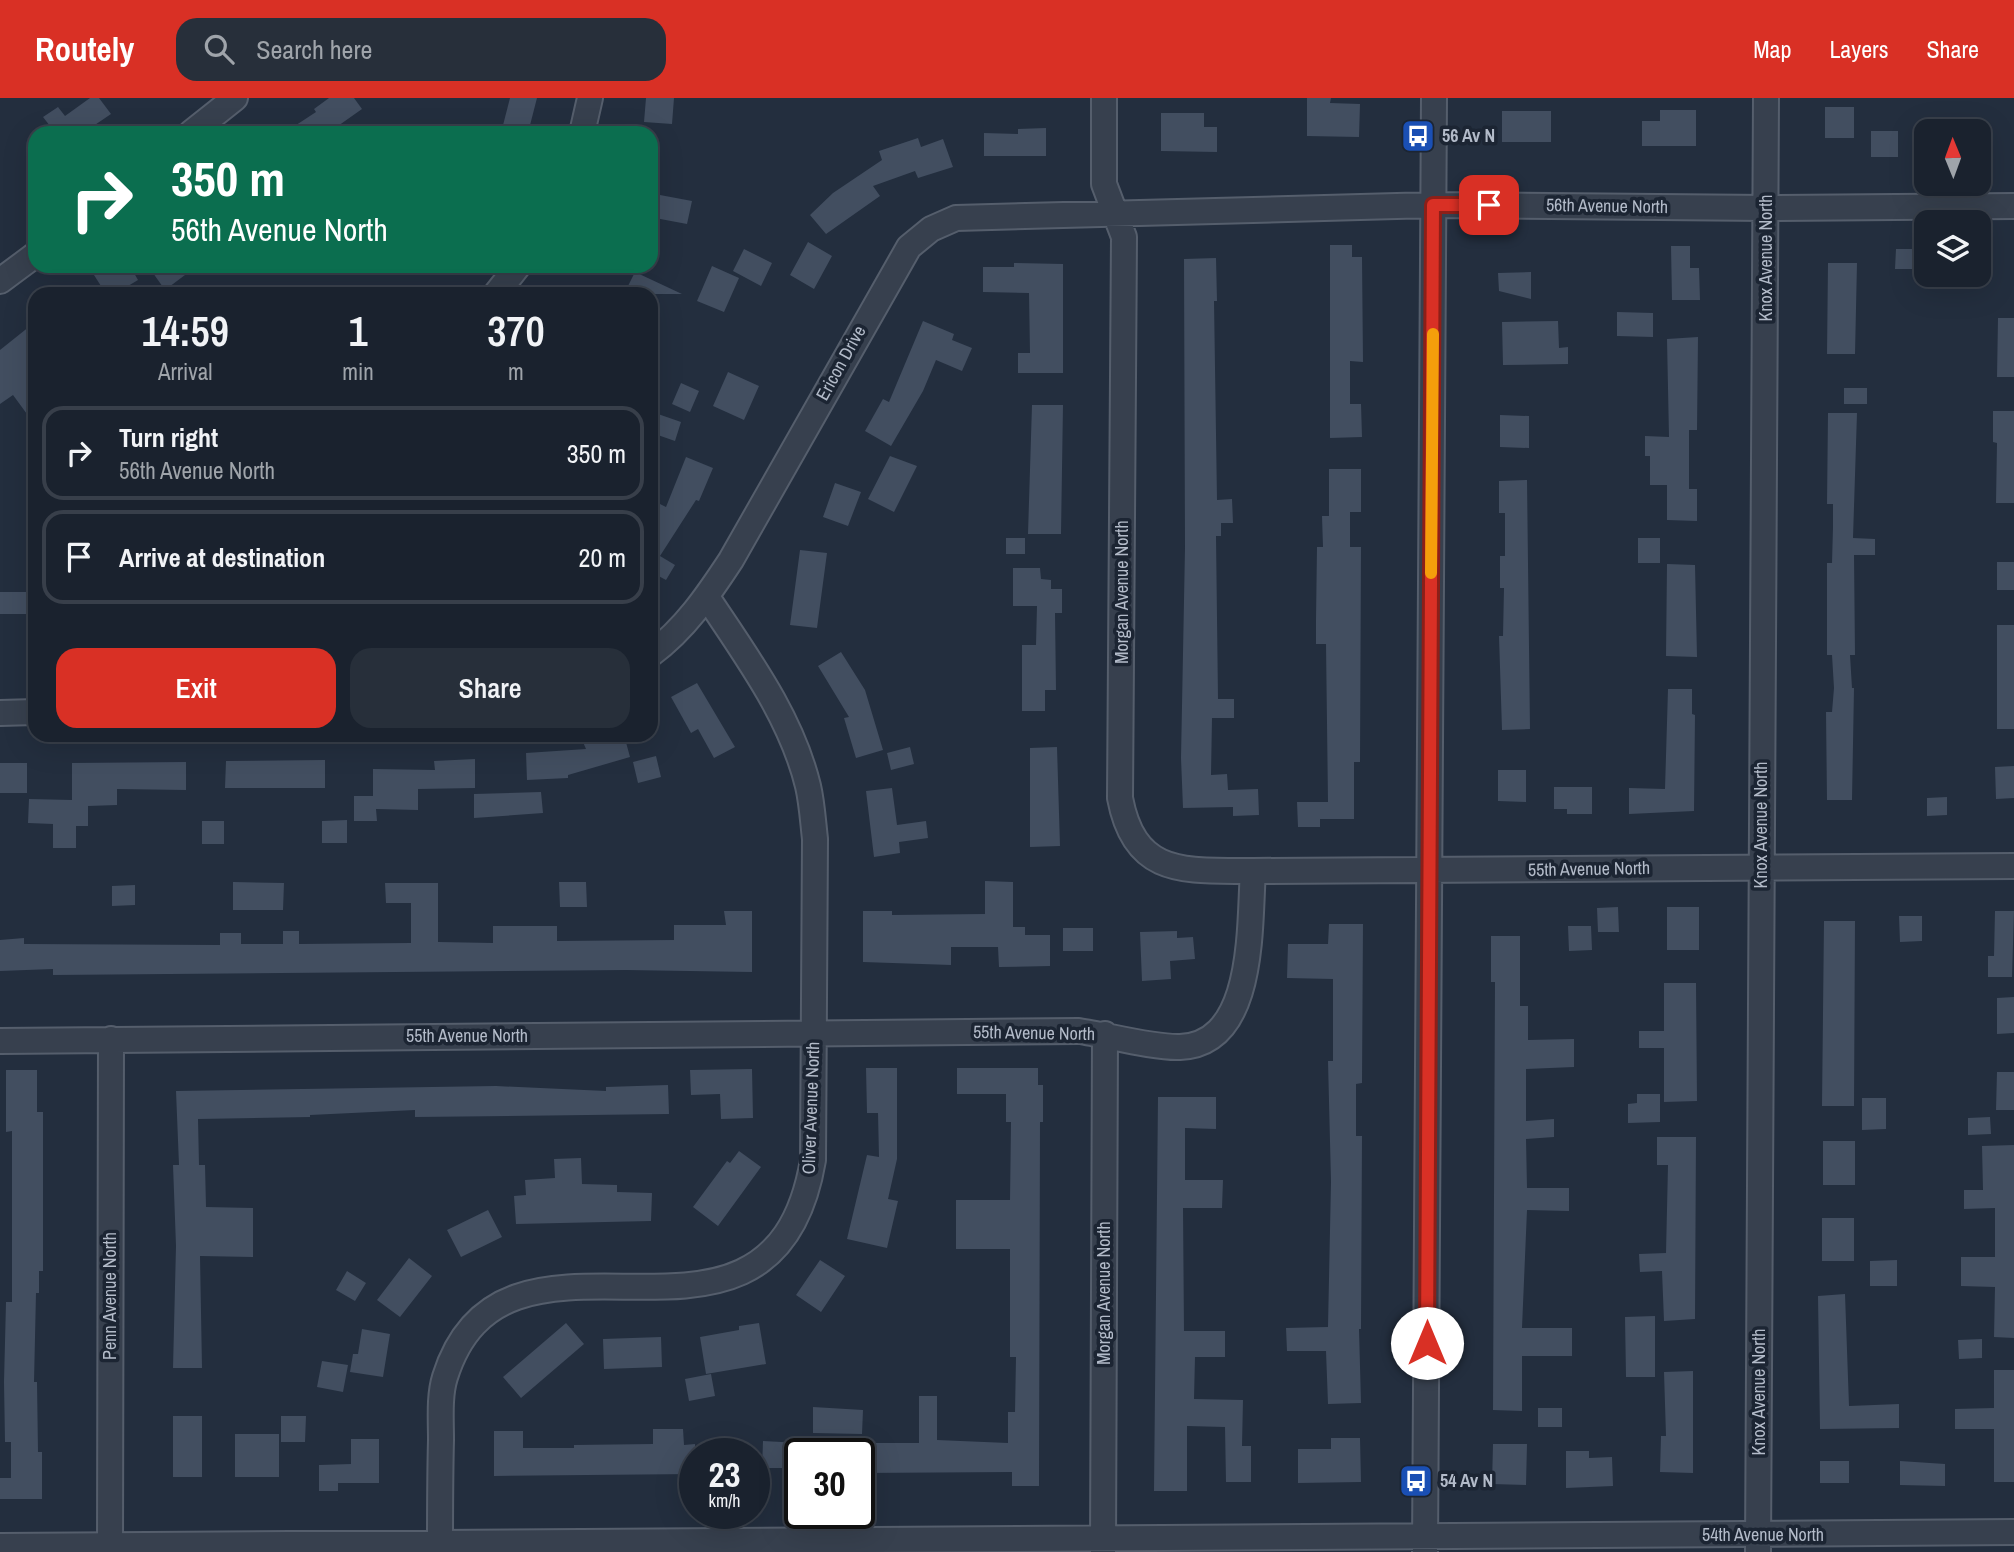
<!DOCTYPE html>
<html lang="en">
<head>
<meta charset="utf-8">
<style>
  body { margin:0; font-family:"Archivo Narrow",sans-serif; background:#272f3a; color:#f1f3f6; height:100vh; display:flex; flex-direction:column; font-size:26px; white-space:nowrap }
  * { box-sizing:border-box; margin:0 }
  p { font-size:23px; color:#9fa4aa }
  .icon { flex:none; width:38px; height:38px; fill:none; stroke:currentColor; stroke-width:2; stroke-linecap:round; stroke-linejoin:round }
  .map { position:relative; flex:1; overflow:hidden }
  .panel { position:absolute; left:28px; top:189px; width:630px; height:455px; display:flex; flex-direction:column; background:#1a222e; border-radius:21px; box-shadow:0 7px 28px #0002,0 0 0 2px #383f4a }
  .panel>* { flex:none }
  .guide { position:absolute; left:28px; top:28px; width:630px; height:147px; border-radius:21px; box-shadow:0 7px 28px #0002,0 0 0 2px #383f4a; background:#0b6e4f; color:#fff; overflow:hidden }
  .needle { width:46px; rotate:359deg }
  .buttons { position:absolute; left:1914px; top:21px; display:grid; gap:14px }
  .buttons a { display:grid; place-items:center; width:77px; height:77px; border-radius:14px; background:#1a222e; box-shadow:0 7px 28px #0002,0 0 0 2px #383f4a; font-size:35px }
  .speed { position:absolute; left:679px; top:1340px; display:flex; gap:14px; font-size:35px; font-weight:700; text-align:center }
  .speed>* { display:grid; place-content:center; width:91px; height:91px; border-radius:50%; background:#1a222e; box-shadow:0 7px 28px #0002,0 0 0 2px #383f4a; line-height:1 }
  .speed small { font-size:18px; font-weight:400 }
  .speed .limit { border:4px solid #111; border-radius:10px; background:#fff; color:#111 }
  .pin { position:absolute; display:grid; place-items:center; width:60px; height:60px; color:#fff; margin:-30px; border-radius:14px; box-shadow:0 4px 10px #0006 }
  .me { position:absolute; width:77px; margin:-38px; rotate:0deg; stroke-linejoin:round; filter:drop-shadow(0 0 5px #0008) }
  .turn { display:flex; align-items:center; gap:24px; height:147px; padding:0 28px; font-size:32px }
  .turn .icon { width:91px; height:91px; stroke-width:2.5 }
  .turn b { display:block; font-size:49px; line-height:60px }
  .eta { display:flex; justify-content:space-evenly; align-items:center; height:119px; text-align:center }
  .eta b { font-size:42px; font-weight:600; line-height:49px }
  .button { display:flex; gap:14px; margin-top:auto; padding:14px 28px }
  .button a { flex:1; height:80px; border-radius:21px; background:#d93025; color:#fff; font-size:28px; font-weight:600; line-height:80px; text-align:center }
  .button a+a { background:#272f3a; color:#f1f3f6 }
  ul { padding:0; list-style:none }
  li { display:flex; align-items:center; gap:21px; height:94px; margin:0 14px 10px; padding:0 14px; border:4px solid #383f4a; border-radius:21px }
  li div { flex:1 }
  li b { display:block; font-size:26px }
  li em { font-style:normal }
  header { display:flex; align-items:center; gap:42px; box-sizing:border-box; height:98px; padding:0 35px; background:#d93025; color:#fff }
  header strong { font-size:33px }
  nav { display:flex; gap:38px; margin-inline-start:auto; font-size:24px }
  .search { width:490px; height:63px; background:#272f3a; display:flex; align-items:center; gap:18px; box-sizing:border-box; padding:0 24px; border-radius:21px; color:#9fa4aa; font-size:26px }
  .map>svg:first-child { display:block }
</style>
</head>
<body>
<header>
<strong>Routely</strong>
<div class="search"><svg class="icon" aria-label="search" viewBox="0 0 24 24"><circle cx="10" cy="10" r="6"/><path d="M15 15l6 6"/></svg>Search here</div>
<nav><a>Map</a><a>Layers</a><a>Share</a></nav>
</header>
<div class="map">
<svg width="2014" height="1454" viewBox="0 0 2014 1454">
  <rect width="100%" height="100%" fill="#232e3e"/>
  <path fill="#424e60" d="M90,0H99L111,16L83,35H40L50,28L43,19L58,9L65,18Z
    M329,0H354L362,11L328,35H284L316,14L314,11Z
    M510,0H537L528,35H501Z
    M646,0H674L672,26L644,24Z
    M1307,0H1331L1330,5L1360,6L1359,39L1307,38Z
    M1825,9H1854V40H1825Z
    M1660,12H1696V48H1642V23H1660Z
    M1502,13H1551V44H1502Z
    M1161,15H1204V29H1217V54L1161,53Z
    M1046,30V58H984V35L1018,36V31Z
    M1871,33H1898V59H1871Z
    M918,40L921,49L943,41L953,69L918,80L915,73L873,88L880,98L826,136L810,117L833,95L882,62L879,53Z
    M660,97L692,103L687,126L655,120Z
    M808,144L832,158L814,191L790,177Z
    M1330,147H1352V159H1362L1363,264L1350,263V306H1361L1362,339L1330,340Z
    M1671,148H1690V170H1699L1700,202H1672Z
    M744,151L772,165L761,188L733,173Z
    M1896,151H1922V171H1895Z
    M1216,160L1217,203H1214L1217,402L1232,401L1233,425H1221V438H1216L1218,601H1234V620H1212L1211,677L1227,676L1228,692L1258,691L1259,717L1233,718V709L1183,710L1181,660L1185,450L1184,161Z
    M1014,165L1063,166V275H1018V255H1030L1029,195L983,194V169H1014Z
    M1828,165H1857L1855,256H1827Z
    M110,168H130L138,182L123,191L126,196H106L94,177Z
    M162,168H197L165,192L153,175Z
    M712,168L739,180L724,214L697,203Z
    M635,174L682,196H624Z
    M1531,174V201L1499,193L1498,175Z
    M1617,214L1653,215V239L1617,238Z
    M1998,220H2014V279H1997Z
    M923,223L954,236L952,242L972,250L962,273L936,262L923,293L891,348L865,333L883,301L889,304Z
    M1558,223L1559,250L1568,249V266L1503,267L1502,224Z
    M35,224V256L26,263L35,277V327L13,297L0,306V252Z
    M1698,239L1697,332H1689V391H1697V423L1667,422V387H1650V358H1645V338L1669,339L1667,241Z
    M728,274L759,288L744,322L713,308Z
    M681,285L699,293L690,314L672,306Z
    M1844,290H1867V306H1844Z
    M1032,307H1063L1061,436H1028Z
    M1993,313H2014V405H1996L1997,345L1993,344Z
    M1828,315H1857L1853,440L1875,441V457H1854L1855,557H1850L1852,590H1854L1852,702H1827L1826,614H1832L1834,590L1832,557H1827V465H1832L1833,429V406H1827Z
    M658,316L681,324L675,343L652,335Z
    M1500,317L1529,318V350L1500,349Z
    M890,358L917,368L894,414L868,401Z
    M686,359L713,370L699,403L696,402L660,458L675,467L666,482L651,474V420L660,406L666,409Z
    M1329,371H1361V414H1350V449H1361L1360,664H1354V721H1320V729H1298L1297,704H1328L1326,546H1316V522L1317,449H1323L1322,418H1329Z
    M1527,382L1530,631L1502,632L1499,538H1503L1504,490H1500V458H1505V415H1499V383Z
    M835,385L861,394L848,428L823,419Z
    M1006,440H1025V456H1006Z
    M1638,440H1660V465H1638Z
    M800,452L827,455L817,530L790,527Z
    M1997,464H2014V492H1997Z
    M1667,466L1695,467L1697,559L1666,558Z
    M1013,470H1040L1041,481L1051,482V491H1062V515H1055L1056,592H1045V613H1022V547H1036L1037,508H1013Z
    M0,494H35V516H0Z
    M1997,527H2014V631H1997Z
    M841,554L865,592L883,652L856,660L844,620L849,619L818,568Z
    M697,585L735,649L714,660L698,631L691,635L671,599Z
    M1668,591H1692V616L1695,617L1694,713L1629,716V690L1665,691Z
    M608,637H624L630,659L568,677V680L527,682L526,655L586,651L583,644Z
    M910,649L914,666L891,672L887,655Z
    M1057,649L1060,748L1030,749V650Z
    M656,658L661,679L638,685L633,664Z
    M475,661V690L418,691V712L376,711L377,723H354V698H373V671L435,672L434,663Z
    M325,662V690H225L226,663Z
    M186,664V692L117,691V707L88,708V728H76V750H53V726L28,725L29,701L72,702V665Z
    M0,665H27V695H0Z
    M2014,668V700L1996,701L1995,669Z
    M1498,672H1526V704L1498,703Z
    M1554,689H1592V716H1567V711H1554Z
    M892,690L897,727L926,723L928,740L899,744L900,755L874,759L866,693Z
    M541,694L543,715L474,720V696Z
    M1947,699V717L1927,718V700Z
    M347,722V745H322V723Z
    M202,723H224V746H202Z
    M985,783L1013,784V829H1025V837H1050V868L999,869L998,849H951V867L863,864V813H892V817L985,816Z
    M233,784L284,785L283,812H233Z
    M559,784H586L587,809H560Z
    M385,785H438V844L493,845V828H557V843L674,842V827H726L724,813H752V874L626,872L53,877V871L0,873V842L24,840V846L220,847V835H241V846H283V833H299V846L411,845V805H386Z
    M135,787V807L112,808V788Z
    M1618,809L1619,834H1598L1597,810Z
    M1667,809H1699V852H1667Z
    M1995,813H2014L2012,879H1988V858H1994Z
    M1899,818H1922V843L1900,844Z
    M1824,823H1855L1854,1008H1822Z
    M1329,826H1363L1362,985L1356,986V1038H1362L1361,1231H1359L1361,1305L1328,1306L1326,1253H1287L1286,1230L1328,1229L1331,1084L1328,963H1333V881L1287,880L1288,846H1328Z
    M1568,828H1591L1592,852L1569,853Z
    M1063,830H1093V853H1063Z
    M1177,833V840L1193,839L1195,861L1170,863L1171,881L1142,883L1140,834Z
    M1491,838H1520V908H1528V942L1574,941V969L1526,971V1023L1554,1021V1039L1526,1041L1527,1090H1569V1113L1527,1112L1522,1230H1572V1258H1522V1313L1493,1312L1495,884H1491Z
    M1664,885H1696L1697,1003L1664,1004V950H1639V933H1664Z
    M2014,899V935L1997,936V900Z
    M866,970H897V1061L888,1101L898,1103L887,1150L847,1141L867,1057L879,1059L878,1015H867Z
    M957,970H1038V987H1043V1024H1040L1039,1388H1012V1374L859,1375V1345H919V1298H937V1342L1008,1345V1314H1015L1016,1259H1010V1151H956V1102H1010L1011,1024H1006V996H957Z
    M752,971L753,1020L721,1021L720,996L691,997L690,972Z
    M6,972H37V1014H43V1173H39V1195H36L34,1284H37L38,1354H42V1401H0V1380H11V1344H5L4,1284L6,1204H12V1033L6,1034Z
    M1997,974H2014V1012H1996Z
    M668,987L669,1016L415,1019V1012L310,1017V1019L198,1021L199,1067H205L206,1109L253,1110V1159L200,1158L202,1270H173L176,1148L173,1067H179L176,993L496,988L606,993V989Z
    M1637,996H1660V1024L1628,1025V1006L1637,1005Z
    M1158,999H1216V1031L1185,1030V1082H1223L1222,1110H1183L1184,1233H1225V1259H1195L1194,1301L1243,1302L1242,1348H1251V1384H1226L1225,1329L1187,1328V1393H1154Z
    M1862,1000H1886V1031L1862,1032Z
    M1990,1019L1991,1036L1968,1037V1020Z
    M1657,1039H1696L1695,1221L1664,1223L1662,1173L1640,1174L1639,1156L1666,1155L1668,1067H1657Z
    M1823,1043H1855V1087H1823Z
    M2014,1047V1240L1994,1239L1995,1189L1961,1188V1159H1995V1110L1964,1111V1092H1983L1982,1048Z
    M739,1053L761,1069L718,1128L693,1109L727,1063L730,1065Z
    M581,1060L582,1086L617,1087V1094L652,1095L651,1123L516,1126L514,1098L526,1097L525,1082L555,1080L554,1061Z
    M488,1112L502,1139L461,1159L447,1132Z
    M1822,1120H1854V1163H1822Z
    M409,1160L432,1178L400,1219L377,1202Z
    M820,1162L845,1178L821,1214L796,1197Z
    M1897,1162V1188H1870V1163Z
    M347,1173L366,1185L355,1203L336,1192Z
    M1845,1196L1849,1308L1899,1306V1330L1820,1331L1818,1198Z
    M1655,1218V1279H1626L1625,1219Z
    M566,1225L584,1246L521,1300L503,1279Z
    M759,1225L766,1266L706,1276L700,1239L739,1232V1228Z
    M362,1231L390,1236L383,1279L350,1274L353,1256H358Z
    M661,1239L662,1269L604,1271L603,1241Z
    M1982,1241V1260L1959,1261L1958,1242Z
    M322,1263L348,1267L343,1294L317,1289Z
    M1994,1272H2014V1384H1994V1331H1955V1311L1994,1310Z
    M1693,1273V1375L1660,1374L1661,1338H1666L1664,1274Z
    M711,1276L715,1298L689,1303L685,1281Z
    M813,1309L863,1312L862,1336L813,1335Z
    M1538,1310H1562V1329H1538Z
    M173,1318H202V1379H173Z
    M281,1318H306L305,1344H281Z
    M653,1331H683L684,1347L695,1346V1376L494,1378V1333H523V1350H574V1347L653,1346Z
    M235,1336H279V1379H235Z
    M1331,1340H1360L1361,1384L1298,1385V1351H1331Z
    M351,1341H379V1385H338V1393H319V1367L351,1366Z
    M763,1343L800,1345V1370H762Z
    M1493,1346H1527L1526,1387L1492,1386Z
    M1566,1353H1589V1360L1612,1359L1613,1388L1566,1390Z
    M1820,1363H1849V1385H1820Z
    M1900,1363L1945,1366V1388L1900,1387Z"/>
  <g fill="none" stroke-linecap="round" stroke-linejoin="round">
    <defs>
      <path id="minor" d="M1104,0V86L1124,139L1120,700C1135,780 1186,772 1253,773
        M191,35L235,0
        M582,35L590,0
        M0,183L35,157
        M496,196L518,168
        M651,556C685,531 708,497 731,462L909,149L931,131L956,120L1433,107L1766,110L2014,108
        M0,615L35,614
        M0,943L1079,933C1106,937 1154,950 1180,949C1256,946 1249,827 1253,773L2014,768
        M0,1448L2014,1434
        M1425,1453L1434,0
        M1758,1453L1766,0
        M110,1454L111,941
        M440,1454C440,1417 440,1379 441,1342C441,1322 439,1298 445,1279C506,1084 772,1306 813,1062L815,741C813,724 812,705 808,688C791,618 746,558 707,499
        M1103,1454L1105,936"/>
    </defs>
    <use href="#minor" stroke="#555e6c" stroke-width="28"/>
    <use href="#minor" stroke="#37404e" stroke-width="24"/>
  </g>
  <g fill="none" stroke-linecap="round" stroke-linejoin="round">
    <defs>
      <path id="route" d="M1427,1245L1433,107H1489"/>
    </defs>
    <use href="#route" stroke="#8d1f18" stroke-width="18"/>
    <use href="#route" stroke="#d93025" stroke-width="12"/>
    <path stroke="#f59e0b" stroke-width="12" d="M1431,475L1433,236"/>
  </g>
  <defs>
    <symbol id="bus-square" viewBox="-11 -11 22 22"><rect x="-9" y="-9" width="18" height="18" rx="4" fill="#1a4fb4" stroke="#1c2533"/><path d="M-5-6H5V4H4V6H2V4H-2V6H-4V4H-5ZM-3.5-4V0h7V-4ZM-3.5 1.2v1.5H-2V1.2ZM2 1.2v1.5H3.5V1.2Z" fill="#fff"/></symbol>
  </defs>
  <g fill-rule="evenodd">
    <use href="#bus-square" x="1399" y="19" width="38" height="38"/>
    <use href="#bus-square" x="1397" y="1364" width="38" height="38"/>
  </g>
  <g text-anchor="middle" stroke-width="7" stroke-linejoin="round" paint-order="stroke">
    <g font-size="18" font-weight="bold" fill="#b3bbc9" stroke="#1c2533" text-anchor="start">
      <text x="1442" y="44">56 Av N</text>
      <text x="1440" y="1389">54 Av N</text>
    </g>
    <g font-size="18" fill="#b3bbc9" stroke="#1c2533">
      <text transform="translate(1607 108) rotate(1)" y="6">56th Avenue North</text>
      <text transform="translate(1766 160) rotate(-90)" y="6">Knox Avenue North</text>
      <text transform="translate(841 265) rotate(-61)" y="6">Ericon Drive</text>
      <text transform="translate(1122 494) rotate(-90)" y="6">Morgan Avenue North</text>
      <text transform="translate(1761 727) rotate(-90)" y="6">Knox Avenue North</text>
      <text transform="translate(1589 771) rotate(-1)" y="6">55th Avenue North</text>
      <text transform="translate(1034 935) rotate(1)" y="6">55th Avenue North</text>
      <text x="467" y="944">55th Avenue North</text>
      <text transform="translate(811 1010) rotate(-88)" y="6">Oliver Avenue North</text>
      <text transform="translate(1104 1195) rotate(-90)" y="6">Morgan Avenue North</text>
      <text transform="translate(110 1198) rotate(-90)" y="6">Penn Avenue North</text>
      <text transform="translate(1759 1294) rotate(-90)" y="6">Knox Avenue North</text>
      <text x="1763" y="1443">54th Avenue North</text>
    </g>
  </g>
</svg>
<div class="buttons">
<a><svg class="needle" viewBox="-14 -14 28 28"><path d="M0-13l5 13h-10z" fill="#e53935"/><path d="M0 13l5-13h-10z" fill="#9fa4aa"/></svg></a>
<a><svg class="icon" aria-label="layers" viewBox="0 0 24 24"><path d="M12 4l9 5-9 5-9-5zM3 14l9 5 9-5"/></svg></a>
</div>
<div class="speed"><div>23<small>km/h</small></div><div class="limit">30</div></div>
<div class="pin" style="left:1489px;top:107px;background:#d93025"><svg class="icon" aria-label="arrive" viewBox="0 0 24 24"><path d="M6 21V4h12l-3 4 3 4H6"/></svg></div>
<svg class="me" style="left:1427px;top:1245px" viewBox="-20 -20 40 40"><circle r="19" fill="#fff"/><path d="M0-13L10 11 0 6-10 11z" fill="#d93025"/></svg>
<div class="guide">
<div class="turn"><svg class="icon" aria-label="right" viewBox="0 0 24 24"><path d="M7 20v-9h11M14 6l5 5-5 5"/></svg><div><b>350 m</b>56th Avenue North</div></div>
</div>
<section class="panel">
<div class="eta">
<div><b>14:59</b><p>Arrival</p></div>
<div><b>1</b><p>min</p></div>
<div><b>370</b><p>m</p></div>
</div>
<ul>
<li><svg class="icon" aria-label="right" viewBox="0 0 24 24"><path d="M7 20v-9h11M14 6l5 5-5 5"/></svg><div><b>Turn right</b><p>56th Avenue North</p></div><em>350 m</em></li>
<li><svg class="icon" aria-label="arrive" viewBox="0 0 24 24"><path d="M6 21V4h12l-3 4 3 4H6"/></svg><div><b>Arrive at destination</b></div><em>20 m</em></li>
</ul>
<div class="button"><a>Exit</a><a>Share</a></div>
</section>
</div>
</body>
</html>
